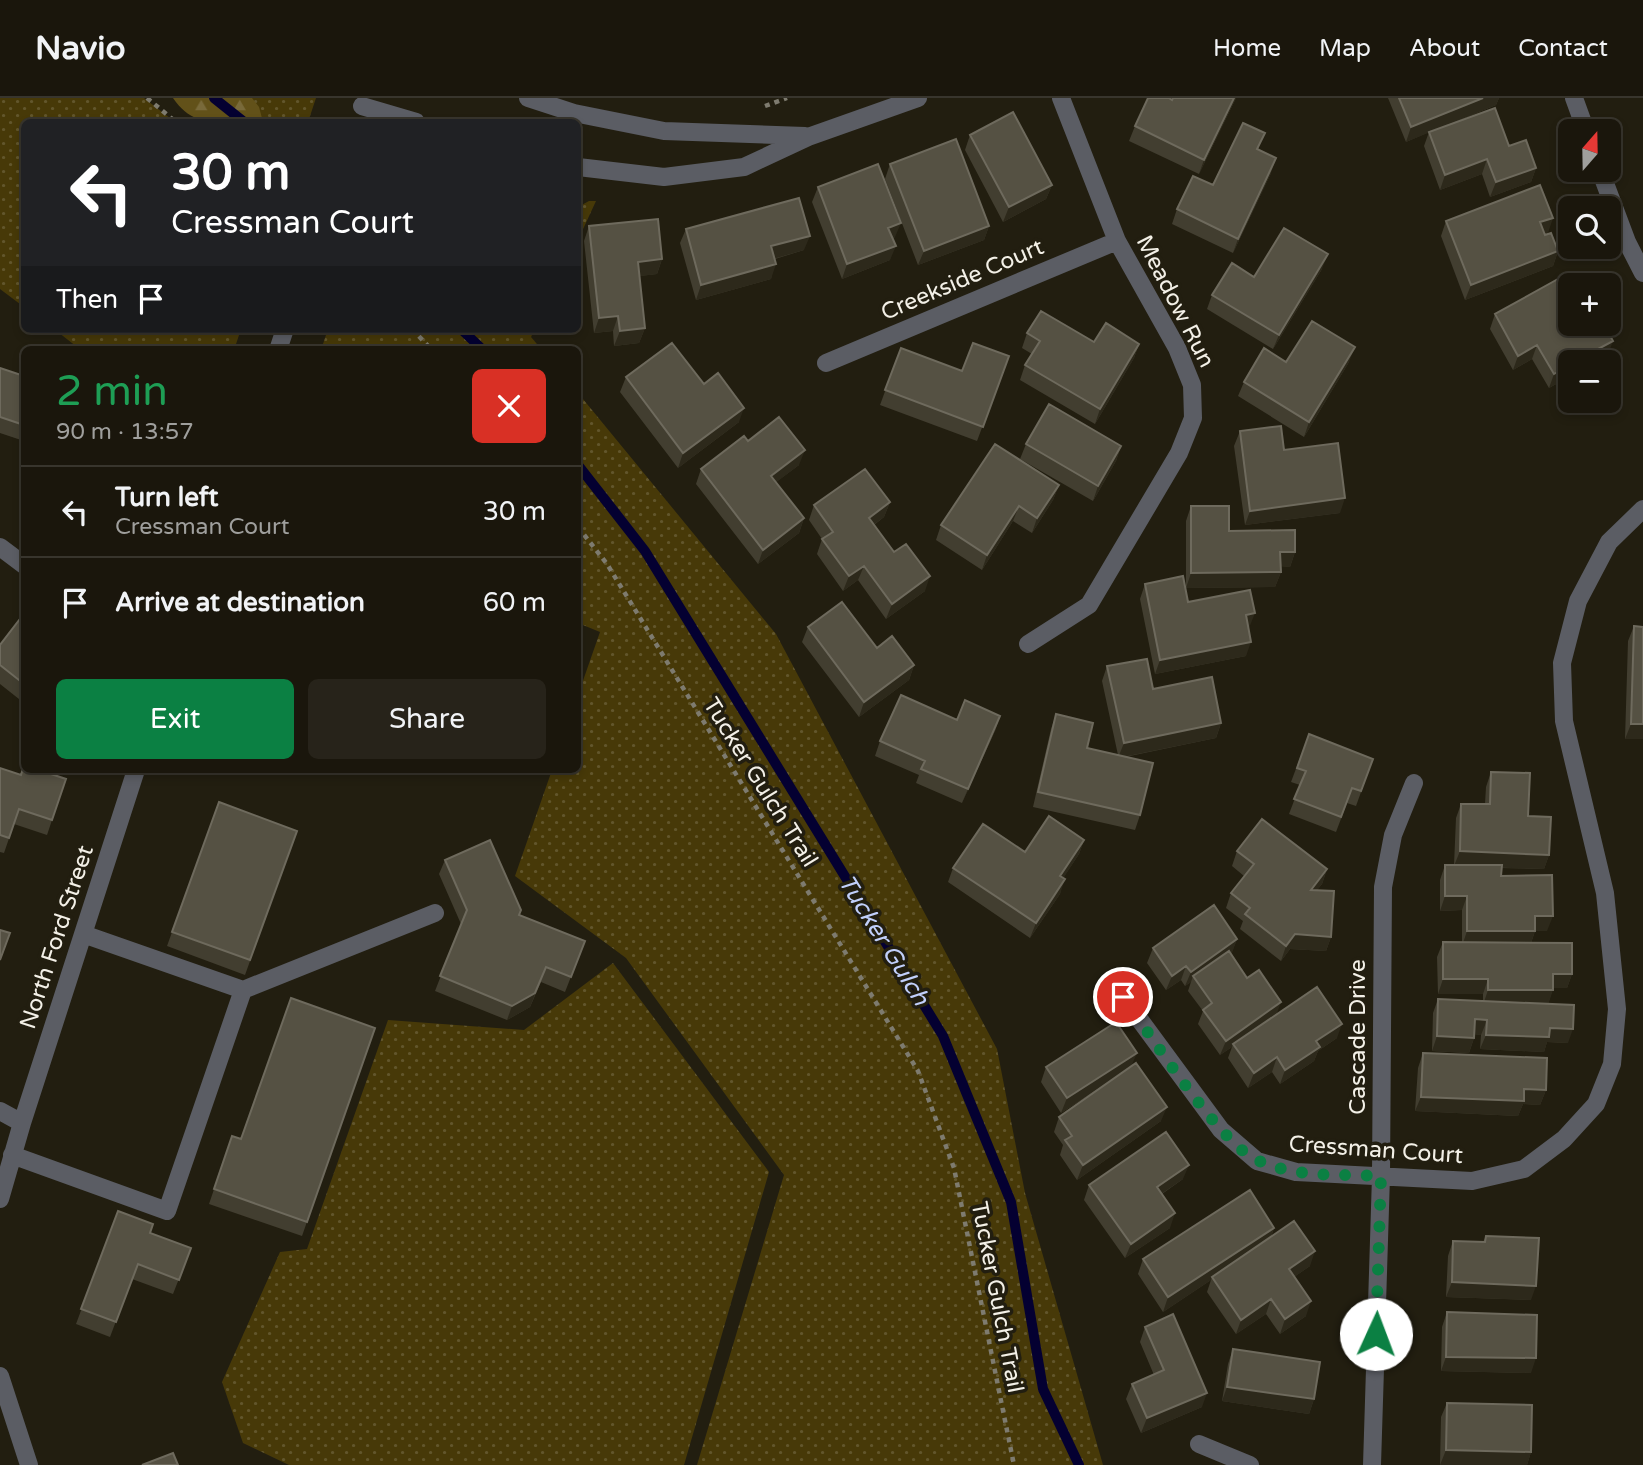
<!DOCTYPE html>
<html lang="en">
<head>
<meta charset="utf-8">
<style>
  body { margin:0; font-family:"Varela Round",sans-serif; background:#27231a; color:#f1f3f6; height:100vh; display:flex; flex-direction:column; font-size:26px; white-space:nowrap }
  * { box-sizing:border-box; margin:0 }
  p { font-size:23px; color:#9f9f9d }
  .icon { flex:none; width:38px; height:38px; fill:none; stroke:currentColor; stroke-width:2; stroke-linecap:round; stroke-linejoin:round }
  .map { position:relative; flex:1; overflow:hidden }
  .drawer { position:absolute; left:21px; top:248px; width:560px; height:427px; display:flex; flex-direction:column; background:#1a160c; border-radius:10px; box-shadow:0 4px 10px #0003,0 0 0 2px #38352d }
  .drawer>* { flex:none }
  .top-card { position:absolute; left:21px; top:21px; width:560px; height:214px; border-radius:10px; box-shadow:0 4px 10px #0003,0 0 0 2px #38352d; background:#202124; color:#fff; overflow:hidden }
  .needle { width:46px; rotate:20deg }
  .controls { position:absolute; left:1558px; top:21px; display:grid; gap:14px }
  .controls a { display:grid; place-items:center; width:63px; height:63px; border-radius:10px; background:#1a160c; box-shadow:0 4px 10px #0003,0 0 0 2px #38352d; font-size:35px }
  .pin { position:absolute; display:grid; place-items:center; width:60px; height:60px; color:#fff; margin:-30px; border:4px solid #fff; border-radius:50%; box-shadow:0 2px 7px #0007 }
  .me { position:absolute; width:77px; margin:-38px; rotate:2deg; stroke-linejoin:round; filter:drop-shadow(0 0 5px #0008) }
  .turn { display:flex; align-items:center; gap:24px; height:147px; padding:0 35px; font-size:32px }
  .turn .icon { width:91px; height:91px; stroke-width:2.5 }
  .turn b { display:block; font-size:49px; line-height:60px }
  .then { display:flex; align-items:center; height:66px; padding:0 35px; background:#0003; gap:14px; font-size:26px }
  .round { display:grid; place-items:center; flex:none; width:74px; height:74px; border-radius:10px; background:#27231a }
  .head { display:flex; align-items:center; justify-content:space-between; height:119px; padding:0 35px }
  h1 { font-size:42px; font-weight:600; line-height:52px; color:#1e9e55 }
  .cta { display:flex; gap:14px; margin-top:auto; padding:14px 35px }
  .cta a { flex:1; height:80px; border-radius:10px; background:#0b8043; color:#fff; font-size:28px; font-weight:600; line-height:80px; text-align:center }
  .cta a+a { background:#27231a; color:#f1f3f6 }
  ul { padding:0; list-style:none }
  li { display:flex; align-items:center; gap:21px; height:91px; padding:0 35px; border-top:2px solid #38352d }
  li div { flex:1 }
  li b { display:block; font-size:26px }
  li em { font-style:normal }
  header { display:flex; align-items:center; gap:42px; box-sizing:border-box; height:98px; padding:0 35px; background:#1a160c; border-bottom:2px solid #38352d }
  header strong { font-size:33px }
  nav { display:flex; gap:38px; margin-inline-start:auto; font-size:24px }
  .map>svg:first-child { display:block }
</style>
</head>
<body>
<header>
<strong>Navio</strong>
<nav><a>Home</a><a>Map</a><a>About</a><a>Contact</a></nav>
</header>
<div class="map">
<svg width="1643" height="1367" viewBox="0 0 1643 1367">
  <defs>
    <pattern id="grass-dots" width="8" height="8" patternUnits="userSpaceOnUse" patternTransform="scale(1.75)"><rect width="8" height="8" fill="#473908"/><path d="M2 2h.1M6 6h.1" fill="none" stroke="#62562c" stroke-width="1.8" stroke-linecap="round"/></pattern>
    <pattern id="forest-firs" width="22" height="20" patternUnits="userSpaceOnUse" patternTransform="scale(1.75)"><rect width="22" height="20" fill="#625119"/><path d="M5 1l3.5 6h-7zM16 11l3.5 6h-7z" fill="#796a3a"/></pattern>
  </defs>
  <rect width="100%" height="100%" fill="#221e10"/>
  <path fill="url(#grass-dots)" d="M0,0H144L175,24H24V209L0,191Z
    M191,0H316L308,24H223Z
    M589,103H596L578,142V109Z
    M54,231H241L234,252H81Z
    M328,231H535L531,239L542,252H321Z
    M578,295L776,536L997,951L1025,1095L1103,1367H697L784,1077L626,860L515,778L552,672H578V597L600,534L578,525Z
    M613,865L769,1074L684,1367H289L243,1345L222,1284L280,1154L307,1151L388,922L524,932Z"/>
  <path fill="url(#forest-firs)" d="M173,0H252L259,9L263,24C228,25 195,33 173,0Z"/>
  <g fill="none" stroke-linecap="round" stroke-linejoin="round">
    <path stroke="#040031" stroke-width="10" d="M214,0L244,24
      M461,231L483,252
      M578,367L645,453L943,938L1011,1104L1043,1291L1079,1367"/>
    <path stroke="#7e7b6f" stroke-width="4.5" stroke-dasharray="5 5" stroke-linecap="butt" d="M147,0L176,24
      M765,8L787,0
      M412,231L432,252
      M578,429L607,466L918,973L954,1070L1014,1367"/>
    <path stroke="#5b5d64" stroke-width="18" d="M528,0L574,15L664,33L805,38
      M1574,0L1586,33
      M362,8L416,24
      M578,69L664,79L744,69L808,39L918,0
      M1600,72L1627,144L1643,175
      M278,252L285,231
      M826,265L1117,143
      M0,449L24,467
      M1028,546L1089,507L1179,355L1193,320L1192,287L1177,250L1117,143L1061,0
      M243,892L435,815
      M1123,899L1221,1032L1257,1063L1296,1074L1472,1083L1524,1071L1564,1041L1596,1006L1612,966L1617,911L1605,795L1564,623L1562,565L1578,503L1609,444L1643,411
      M0,1013L22,1025
      M12,1057L167,1113L243,892L83,836
      M0,1101L22,1025L136,672
      M0,1278L29,1367
      M1199,1346L1250,1367
      M1372,1367L1381,1078L1383,789L1393,737L1414,685"/>
  </g>
  <path fill="#423e30" d="M1236,0L1199,76L1129,43L1135,28L1172,2Z
    M1388,0H1499L1496,7L1443,29L1509,48L1536,70L1531,84L1490,99L1482,76L1440,92L1424,48L1429,34L1406,44Z
    M970,37L1052,87L1046,101L1003,124L965,52Z
    M1258,52L1271,75L1233,155L1172,126L1177,111L1213,87Z
    M890,66L989,128L984,142L918,167L885,81Z
    M818,89L895,139L893,140L890,162L842,181L812,104Z
    M1446,123L1548,135L1545,136L1558,153L1553,168L1465,202L1441,138Z
    M589,128L662,161L657,176L639,178L645,230L639,245L614,248L613,233L594,235L584,143Z
    M686,131L804,152L775,161L771,181L696,202L680,145Z
    M1322,171L1273,251L1207,211L1212,197L1254,179Z
    M1495,216L1570,226L1608,257L1549,290L1532,261L1513,272L1490,231Z
    M1027,235L1094,244L1139,246L1134,260L1095,326L1020,282L1025,267L1032,256L1022,250Z
    M901,250L962,273L1009,258L977,343L880,307Z
    M1286,264H1349L1304,339L1238,298L1244,284Z
    M0,270L24,278V343L0,335Z
    M626,279L704,286L739,324L678,370L620,294Z
    M1240,333L1284,352L1340,415L1245,427L1234,348Z
    M748,343L799,367L776,384L804,420L799,435L758,466L696,386L701,371Z
    M1026,346L1121,348L1116,363L1093,403L1020,361Z
    M1059,387L1053,402L1032,435L1013,423L982,472L936,442L941,427Z
    M890,404L884,419L874,427L925,493L886,521L858,482L843,493L817,456L822,441L809,422L814,407Z
    M1191,408L1229,433L1295,454L1290,469L1281,468V474L1275,489L1186,490V423Z
    M1145,486L1249,530H1248L1246,558L1155,576L1140,501Z
    M24,518V605L0,586V547Z
    M1634,528L1643,529V641H1625L1628,543Z
    M808,529L877,550L914,567L909,582L859,619L802,544Z
    M1107,568L1221,625L1216,640L1125,659L1140,717L1135,732L1033,709L1051,631L1056,616L1087,650L1118,657L1102,583Z
    M1000,618L995,633L962,705L916,685L919,677L875,658L880,643L957,622Z
    M1309,636L1373,661L1356,708L1347,705L1336,734L1289,716L1300,687L1291,684Z
    M0,670L52,722L47,737L14,726L4,755L0,754Z
    M1491,674L1528,718L1549,757L1544,771L1501,770V778L1547,833H1535L1531,845L1572,876L1567,890H1553L1548,906L1568,945L1547,944L1544,954L1480,951L1481,937L1474,936V940L1469,955L1432,953L1433,915L1438,901L1483,903V896H1438L1437,859L1443,844H1462V812L1440,813V782L1445,767H1454L1456,720L1461,706H1485L1486,689Z
    M219,704L297,733L245,877L167,848Z
    M1084,742L1079,756L1063,780L1060,796L1030,840L948,784L953,770Z
    M1237,753L1327,771L1322,786L1317,792L1331,839L1326,853L1290,851L1281,863L1240,831L1243,823L1226,810L1231,795L1244,778L1232,768Z
    M445,762L520,817L585,843L565,894L541,884L530,909L507,922L435,893L461,826L439,776Z
    M1237,841L1231,856L1247,880L1277,916L1337,940L1318,953L1314,963L1280,986L1272,974L1248,990L1228,960L1232,949L1220,957L1198,926L1203,913L1188,893L1191,884L1185,888L1181,882L1166,892L1147,865L1153,850Z
    M375,930L302,1138L209,1106L232,1038L241,1041Z
    M1423,955L1546,992L1540,1007L1523,1006L1518,1018L1415,1013L1418,970Z
    M1046,969H1132L1161,1023L1077,1082L1060,1057L1063,1047L1054,1034L1059,1019L1117,979L1061,1015L1041,984Z
    M1183,1081L1162,1096L1170,1130L1125,1160L1084,1102L1089,1087Z
    M118,1113L150,1135L191,1150L173,1196L132,1181L110,1239L76,1226Z
    M1274,1130L1271,1139L1310,1168L1294,1179L1306,1218L1280,1236L1266,1216L1236,1236L1207,1194L1211,1182L1163,1214L1138,1176L1143,1161Z
    M1486,1138L1531,1202L1446,1199L1448,1158L1453,1143L1483,1144Z
    M1447,1214L1531,1275L1441,1273L1442,1229Z
    M1145,1229L1202,1309L1141,1335L1126,1301L1132,1286L1154,1277L1140,1244Z
    M1233,1251L1314,1301L1309,1316L1222,1303L1228,1266Z
    M1447,1305L1531,1354L1527,1367H1440L1441,1319Z"/>
  <path fill="#2d291b" d="M1234,0H1236L1199,76L1204,62Z
    M1483,0H1499L1496,7L1406,44L1411,29Z
    M1276,60L1271,75L1233,155L1238,141Z
    M1487,61L1482,76L1440,92L1445,77Z
    M1536,70L1531,84L1490,99L1496,84Z
    M1052,87L1046,101L1003,124L1009,109Z
    M1553,120L1548,135L1535,139L1540,124Z
    M901,125L895,139L883,144L888,130Z
    M989,128L984,142L918,167L924,153Z
    M810,138L804,152L766,163L771,148Z
    M896,148L890,162L842,181L847,166Z
    M1558,153L1553,168L1465,202L1471,187Z
    M1328,156L1322,171L1273,251L1279,237Z
    M662,161L657,176L633,179L638,164Z
    M776,166L771,181L696,202L701,187Z
    M618,218L613,233L594,235L599,220Z
    M645,230L639,245L614,248L620,233Z
    M1613,243L1608,257L1595,264H1574Z
    M1139,246L1134,260L1095,326L1100,311Z
    M1537,247L1532,261L1513,272L1518,258Z
    M1355,249L1349,264L1304,339L1309,324Z
    M1570,267V278L1549,290L1554,276Z
    M744,310L739,324L678,370L683,355Z
    M1121,348L1116,363L1093,403L1098,388Z
    M805,352L799,367L766,392L771,378Z
    M1059,387L1053,402L1032,435L1037,420Z
    M1345,400L1340,415L1245,427L1250,413Z
    M890,404L884,419L864,434L869,420Z
    M1019,408L1013,423L982,472L987,457Z
    M804,420L799,435L758,466L763,452Z
    M1280,454H1295L1290,469L1275,468Z
    M864,468L858,482L843,493L849,478Z
    M1281,474L1275,489L1186,490L1191,475Z
    M930,478L925,493L886,521L892,506Z
    M1255,515L1249,530L1240,531L1246,517Z
    M1251,544L1246,558L1155,576L1160,562Z
    M914,567L909,582L859,619L864,604Z
    M1000,618L995,633L962,705L968,691Z
    M1221,625L1216,640L1118,660L1124,645Z
    M1631,626H1643V641H1625Z
    M1084,742L1079,756L1055,793L1060,778Z
    M1460,753L1549,757L1544,771L1454,768Z
    M1327,771L1322,786L1305,807L1311,792Z
    M1065,781L1060,796L1030,840L1036,825Z
    M1445,798H1467L1462,812L1440,813Z
    M1535,818H1553L1547,833H1530Z
    M1467,833H1535L1530,848H1462Z
    M1295,836L1331,839L1326,853L1290,851L1281,863L1286,848Z
    M1237,841L1232,855L1196,881L1193,878L1191,884L1185,888L1191,874Z
    M1186,868L1181,882L1166,892L1172,878Z
    M546,869L530,909L507,922L512,908Z
    M1553,876H1572L1567,890H1548Z
    M1443,881H1488L1483,896H1438Z
    M1488,892H1553L1548,907H1483Z
    M1281,904L1276,918L1233,946L1232,949L1220,957L1226,943Z
    M1475,921L1487,922L1481,937L1469,936Z
    M1342,926L1337,940L1318,953L1314,963L1280,986L1285,972L1316,943Z
    M1550,930L1573,931L1568,945L1547,944L1544,954L1480,951L1486,937Z
    M1437,938L1474,940L1469,955L1432,953Z
    M1137,955L1131,969L1061,1015L1067,1000Z
    M1277,959L1272,974L1248,990L1254,975Z
    M1524,991L1546,992L1540,1007L1523,1006L1518,1018L1415,1013L1421,999Z
    M1167,1009L1161,1023L1077,1082L1083,1067Z
    M1189,1067L1183,1081L1151,1103L1157,1089Z
    M1175,1115L1170,1130L1125,1160L1131,1146Z
    M1274,1130L1269,1144L1212,1179L1211,1182L1163,1214L1168,1199Z
    M1315,1153L1310,1168L1284,1186L1289,1171Z
    M1452,1184L1536,1188L1531,1202L1446,1199Z
    M1271,1201L1266,1216L1236,1236L1241,1222Z
    M1311,1203L1306,1218L1280,1236L1285,1221Z
    M1446,1259L1536,1260L1531,1275L1441,1273Z
    M1227,1289L1314,1301L1309,1316L1222,1303Z
    M1207,1295L1202,1309L1141,1335L1147,1320Z
    M1446,1352L1531,1354L1527,1367H1440Z"/>
  <path fill="#555143" stroke="#6e6a5d" stroke-width="2" d="M1148,0H1169L1172,2L1173,0H1234L1204,62L1135,28Z
    M1399,0H1483L1411,29Z
    M1495,10L1509,48L1526,42L1536,70L1496,84L1487,61L1445,77L1429,34Z
    M1013,14L1052,87L1009,109L970,37Z
    M1243,25L1265,35L1257,51L1276,60L1238,141L1177,111L1193,78L1213,87Z
    M956,41L989,128L924,153L890,66Z
    M878,66L901,125L888,130L896,148L847,166L818,89Z
    M1540,87L1553,120L1540,124L1545,137L1551,135L1558,153L1471,187L1446,123Z
    M799,100L810,138L771,148L776,166L701,187L686,131Z
    M658,121L662,161L638,164L645,230L620,233L618,218L599,220L589,128Z
    M1284,130L1328,156L1279,237L1212,197L1232,165L1254,179Z
    M1558,181L1570,201V226H1604L1613,243L1574,264H1570V267L1554,276L1537,247L1518,258L1495,216Z
    M1041,213L1094,244L1106,225L1139,246L1100,311L1025,267L1040,243L1027,235Z
    M1312,223L1355,249L1309,324L1244,284L1264,250L1286,264Z
    M672,245L704,286L718,275L744,310L683,355L626,279Z
    M973,245L1009,258L983,329L885,292L901,250L962,273Z
    M0,270L24,278V327L0,319Z
    M1049,306L1121,348L1098,388L1026,346Z
    M779,319L805,352L771,378L804,420L763,452L701,371L744,338L748,343Z
    M1281,328L1284,352L1338,345L1345,400L1250,413L1240,333Z
    M995,346L1059,387L1037,420L1019,408L987,457L941,427Z
    M865,371L890,404L869,420L894,454L906,446L930,478L892,506L864,468L849,478L822,441L833,434L814,407Z
    M1191,408H1229V433L1295,432V454H1280L1281,474L1191,475Z
    M1183,478L1188,504L1250,492L1255,515L1246,517L1251,544L1160,562L1145,486Z
    M842,504L877,550L892,538L914,567L864,604L808,529Z
    M23,517L24,518V586L0,567V547Z
    M1634,528L1643,529V626H1631Z
    M1147,561L1153,591L1212,579L1221,625L1124,645L1107,568Z
    M901,597L957,622L965,602L1000,618L968,691L921,671L925,663L880,643Z
    M1056,616L1093,625L1087,650L1153,665L1140,717L1038,694Z
    M1309,636L1373,661L1361,693L1352,690L1341,719L1294,701L1306,673L1297,670Z
    M24,667V672H39L66,681L52,722L19,711L9,740L0,737V670L21,677Z
    M1491,674L1530,675L1528,718L1551,719L1549,757L1460,753L1461,706H1490Z
    M219,704L297,733L250,862L172,834Z
    M1049,718L1084,742L1060,778L1065,781L1036,825L953,770L983,726L1025,754Z
    M1262,721L1327,771L1311,792L1334,793L1331,839L1295,836L1286,848L1245,816L1250,810L1231,795L1254,766L1237,753Z
    M490,742L521,812L519,817L585,843L571,879L546,869L535,895L512,908L440,878L467,812L445,762Z
    M1445,767H1502L1501,778L1552,777L1553,818H1535V833H1467V798H1445Z
    M1214,807L1237,841L1191,874L1186,868L1172,878L1153,850Z
    M0,832L10,835L0,862Z
    M1443,844L1572,845V876H1553V892H1488V881H1443Z
    M1229,853L1247,880L1259,872L1281,904L1226,943L1203,912L1212,905L1193,878Z
    M1317,889L1342,926L1316,943L1320,949L1285,972L1277,959L1254,975L1233,946Z
    M291,900L375,930L307,1124L214,1091L232,1038L241,1041Z
    M1438,901L1574,907L1573,931L1550,930L1549,939L1486,937L1487,922L1475,921L1474,940L1437,938Z
    M1116,924L1137,955L1067,1000L1046,969Z
    M1423,955L1547,960L1546,992L1524,991V1003L1421,999Z
    M1136,965L1167,1009L1083,1067L1065,1042L1072,1038L1059,1019Z
    M1166,1034L1189,1067L1157,1089L1175,1115L1131,1146L1089,1087Z
    M1250,1092L1274,1130L1168,1199L1143,1161Z
    M118,1113L153,1126L150,1135L191,1150L179,1182L138,1166L116,1224L81,1211Z
    M1294,1123L1315,1153L1289,1171L1311,1203L1285,1221L1271,1201L1241,1222L1212,1179Z
    M1486,1138L1539,1140L1536,1188L1452,1184L1453,1143L1485,1144Z
    M1447,1214L1537,1217L1536,1260L1446,1259Z
    M1173,1216L1207,1295L1147,1320L1132,1286L1164,1272L1145,1229Z
    M1233,1251L1320,1264L1314,1301L1227,1289Z
    M1447,1305L1532,1307L1531,1354L1446,1352Z
    M173,1355L178,1367H142Z"/>
  <g fill="none" stroke-linecap="round" stroke-linejoin="round">
    <path stroke="#0b8043" stroke-width="12" stroke-dasharray="0 21.6" d="M1123,899C1151,937 1220,1047 1259,1063C1296,1080 1340,1076 1381,1078L1376,1236"/>
  </g>
  <g text-anchor="middle" stroke-width="7" stroke-linejoin="round" paint-order="stroke">
    <g font-size="23" fill="#f3f0e7" stroke="#221e10">
      <text transform="translate(962 181) rotate(-23)" y="8">Creekside Court</text>
      <text transform="translate(1176 203) rotate(63)" y="8">Meadow Run</text>
      <text transform="translate(761 684) rotate(58)" y="8">Tucker Gulch Trail</text>
      <text transform="translate(56 839) rotate(-72)" y="8">North Ford Street</text>
      <text transform="translate(1357 939) rotate(-90)" y="8">Cascade Drive</text>
      <text transform="translate(1376 1051) rotate(4)" y="8">Cressman Court</text>
      <text transform="translate(998 1199) rotate(79)" y="8">Tucker Gulch Trail</text>
    </g>
    <g font-size="24" font-style="italic" fill="#c1cffb" stroke="#221e10">
      <text transform="translate(884 842) rotate(58)" y="8">Tucker Gulch</text>
    </g>
  </g>
</svg>
<div class="controls">
<a><svg class="needle" viewBox="-14 -14 28 28"><path d="M0-13l5 13h-10z" fill="#e53935"/><path d="M0 13l5-13h-10z" fill="#9f9f9d"/></svg></a>
<a><svg class="icon" aria-label="search" viewBox="0 0 24 24"><circle cx="10" cy="10" r="6"/><path d="M15 15l6 6"/></svg></a>
<a>+</a>
<a>−</a>
</div>
<div class="pin" style="left:1123px;top:899px;background:#d93025"><svg class="icon" aria-label="arrive" viewBox="0 0 24 24"><path d="M6 21V4h12l-3 4 3 4H6"/></svg></div>
<svg class="me" style="left:1376px;top:1236px" viewBox="-20 -20 40 40"><circle r="19" fill="#fff"/><path d="M0-13L10 11 0 6-10 11z" fill="#0b8043"/></svg>
<div class="top-card">
<div class="turn"><svg class="icon" aria-label="left" viewBox="0 0 24 24"><path d="M17 20v-9H6M10 6l-5 5 5 5"/></svg><div><b>30 m</b>Cressman Court</div></div>
<div class="then">Then<svg class="icon" aria-label="arrive" viewBox="0 0 24 24"><path d="M6 21V4h12l-3 4 3 4H6"/></svg></div>
</div>
<section class="drawer">
<div class="head"><div><h1>2 min</h1><p>90 m · 13:57</p></div><a class="round" style="background:#d93025;color:#fff"><svg class="icon" aria-label="close" viewBox="0 0 24 24"><path d="M6 6l12 12M18 6L6 18"/></svg></a></div>
<ul>
<li><svg class="icon" aria-label="left" viewBox="0 0 24 24"><path d="M17 20v-9H6M10 6l-5 5 5 5"/></svg><div><b>Turn left</b><p>Cressman Court</p></div><em>30 m</em></li>
<li><svg class="icon" aria-label="arrive" viewBox="0 0 24 24"><path d="M6 21V4h12l-3 4 3 4H6"/></svg><div><b>Arrive at destination</b></div><em>60 m</em></li>
</ul>
<div class="cta"><a>Exit</a><a>Share</a></div>
</section>
</div>
</body>
</html>
